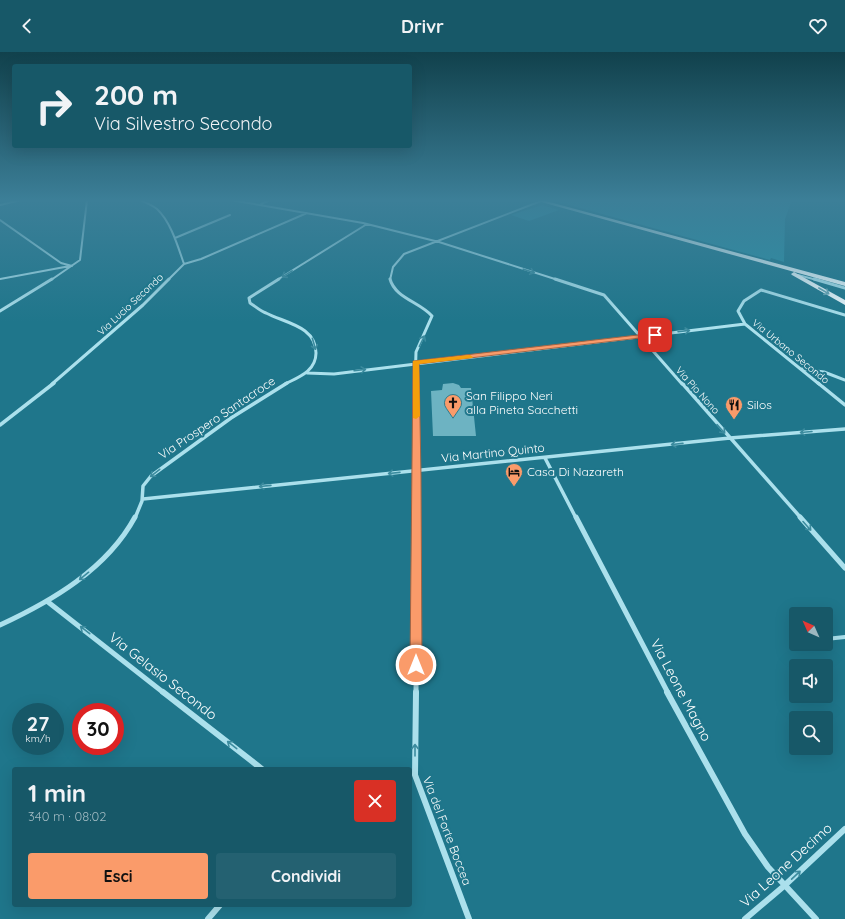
<!DOCTYPE html>
<html lang="it">
<head>
<meta charset="utf-8">
<style>
  body { margin:0; font-family:Quicksand,sans-serif; background:#246171; color:#f1f3f6; height:100vh; display:flex; flex-direction:column; font-size:15px; white-space:nowrap }
  * { box-sizing:border-box; margin:0 }
  p { font-size:13px; color:#9eb8c0 }
  .icon { flex:none; width:22px; height:22px; fill:none; stroke:currentColor; stroke-width:2; stroke-linecap:round; stroke-linejoin:round }
  .map { position:relative; flex:1; overflow:hidden }
  .sheet { position:absolute; left:12px; top:715px; width:400px; height:140px; display:flex; flex-direction:column; background:#175868; border-radius:4px; box-shadow:0 4px 16px #0002 }
  .sheet>* { flex:none }
  .banner { position:absolute; left:12px; top:12px; width:400px; height:84px; border-radius:4px; box-shadow:0 4px 16px #0002; background:#175868; color:#f1f3f6; overflow:hidden }
  .needle { width:26px; rotate:315deg }
  .tools { position:absolute; left:789px; top:555px; display:grid; gap:8px }
  .tools a { display:grid; place-items:center; width:44px; height:44px; border-radius:4px; background:#175868; box-shadow:0 4px 16px #0002; font-size:20px }
  .speed { position:absolute; left:12px; top:651px; display:flex; gap:8px; font-size:20px; font-weight:700; text-align:center }
  .speed>* { display:grid; place-content:center; width:52px; height:52px; border-radius:50%; background:#175868; box-shadow:0 4px 16px #0002; line-height:1 }
  .speed small { font-size:10px; font-weight:400 }
  .speed .limit { border:6px solid #d22; background:#fff; color:#111 }
  .pin { position:absolute; display:grid; place-items:center; width:34px; height:34px; color:#fff; margin:-17px; border-radius:8px; box-shadow:0 2px 6px #0006 }
  .me { position:absolute; width:44px; margin:-22px; rotate:0deg; stroke-linejoin:round; filter:drop-shadow(0 0 3px #0008) }
  .turn { display:flex; align-items:center; gap:14px; height:84px; padding:0 16px; font-size:18px }
  .turn .icon { width:52px; height:52px; stroke-width:2.5 }
  .turn b { display:block; font-size:28px; line-height:34px }
  .round { display:grid; place-items:center; flex:none; width:42px; height:42px; border-radius:4px; background:#246171 }
  .headline { display:flex; align-items:center; justify-content:space-between; height:68px; padding:0 16px }
  h1 { font-size:24px; font-weight:800; line-height:30px }
  .action { display:flex; gap:8px; margin-top:auto; padding:8px 16px }
  .action a { flex:1; height:46px; border-radius:4px; background:#fa9b6a; color:#111; font-size:16px; font-weight:800; line-height:46px; text-align:center }
  .action a+a { background:#246171; color:#f1f3f6 }
  header { display:flex; justify-content:space-between; align-items:center; height:52px; padding:0 16px; background:#175868; font-size:18px; font-weight:800 }
  .map>svg:first-child { display:block }
</style>
</head>
<body>
<header><svg class="icon" aria-label="back" viewBox="0 0 24 24"><path d="M15 5l-7 7 7 7"/></svg>Drivr<svg class="icon" aria-label="heart" viewBox="0 0 24 24"><path d="M12 20l-8-8c-3-5 5-10 8-4 3-6 11-1 8 4z"/></svg></header>
<div class="map">
<svg width="845" height="867" viewBox="0 0 845 867">
  <rect width="100%" height="100%" fill="#1f768b"/>
  <path fill="#2b90a5" d="M551,148H792L785,167L784,210L771,206L770,208Z
    M542,153L559,158L529,169L511,163Z"/>
  <path fill="#6db3c2" d="M453,331L459,333L461,336H471L476,384H433L431,339L442,338L443,332Z"/>
  <g fill="none" stroke-linecap="round" stroke-linejoin="round">
    <path stroke="#abe0ec" stroke-width="4" d="M826,587L845,585"/>
    <path stroke="#abe0ec" stroke-width="2" d="M140,148C146,151 152,153 157,157C171,170 178,195 184,212
      M231,148L363,171L439,190L558,228
      M261,152L270,148
      M0,153L21,148
      M0,168L61,211L72,214
      M175,186L230,163
      M798,223L817,228
      M0,227L70,214
      M51,228L80,208L87,148
      M168,228L184,212L201,207L307,161
      M277,228L367,172
      M390,228L393,215L404,202L541,149"/>
    <path stroke="#abe0ec" stroke-width="3" d="M279,227L249,246L250,251C255,254 260,259 266,261C285,271 316,274 316,301C316,319 299,325 285,332
      M390,227C395,246 420,250 432,264L416,300L415,332
      M555,227L604,243L682,332
      M814,227L845,236
      M0,259L52,227
      M802,317L824,320L845,328
      M307,321L334,322L745,272
      M52,332L143,253L169,227
      M819,332L745,272L738,259L744,249L761,238L845,263"/>
    <path stroke="#abe0ec" stroke-width="3.5" d="M415,331L417,466
      M682,331L801,466
      M818,331L845,353
      M0,373L54,331
      M545,406L576,466
      M143,447L730,386L845,377
      M135,466L142,449L143,434L151,424L231,366L287,331"/>
    <path stroke="#abe0ec" stroke-width="5" d="M576,465L668,641
      M800,465L845,516
      M48,550L164,641
      M0,573C52,549 107,517 135,465
      M416,641L417,465"/>
    <path stroke="#abe0ec" stroke-width="6" d="M163,640L262,717
      M416,640L415,723L469,867
      M667,640L745,782L768,815L816,867
      M208,867L220,853
      M745,867L784,834L845,777"/>
    <path fill="#f0fbff" fill-rule="evenodd" d="M534,148H542L845,230V234Z
      M794,220L845,248V253L792,223L791,222Z"/>
  </g>
  <defs><path id="oneway-shaft" d="M-6 0H5M1.5-3L5.5 0L1.5 3" fill="none" stroke-width="1.6" stroke-linecap="round" stroke-linejoin="round"/></defs>
  <g stroke="#3b8b9e">
    <use href="#oneway-shaft" transform="translate(529 219) rotate(18)"/>
    <use href="#oneway-shaft" transform="translate(287 222) rotate(149)"/>
    <use href="#oneway-shaft" transform="translate(684 279) rotate(-7)"/>
    <use href="#oneway-shaft" transform="translate(422 289) rotate(-64)"/>
    <use href="#oneway-shaft" transform="translate(314 292) rotate(74)"/>
    <use href="#oneway-shaft" transform="translate(360 318) rotate(-7)"/>
    <use href="#oneway-shaft" transform="translate(721 377) rotate(48)"/>
    <use href="#oneway-shaft" transform="translate(806 380) rotate(175)"/>
    <use href="#oneway-shaft" transform="translate(677 392) rotate(174)"/>
    <use href="#oneway-shaft" transform="translate(155 421) rotate(142)"/>
    <use href="#oneway-shaft" transform="translate(394 421) rotate(174)"/>
    <use href="#oneway-shaft" transform="translate(265 434) rotate(174)"/>
    <use href="#oneway-shaft" transform="translate(807 474) rotate(48)"/>
    <use href="#oneway-shaft" transform="translate(84 524) rotate(141)"/>
    <use href="#oneway-shaft" transform="translate(85 578) rotate(-142)"/>
    <use href="#oneway-shaft" transform="translate(232 693) rotate(-142)"/>
    <use href="#oneway-shaft" transform="translate(415 698) rotate(-90)"/>
    <use href="#oneway-shaft" transform="translate(796 823) rotate(-43)"/>
  </g>
  <use stroke="#68a5b4" href="#oneway-shaft" transform="translate(824 239) rotate(30)"/>
  <linearGradient id="sky" x2="0" y2="1"><stop stop-color="#11414c"/><stop offset="0.55" stop-color="#3c7f98"/><stop offset="1" stop-color="#3c7f98" stop-opacity="0"/></linearGradient>
  <rect width="845" height="270" fill="url(#sky)"/>
  <path fill="#fa9b6a" stroke="#a26545" d="M655,281H657V284L419,312L421,423L422,613L420,616L416,618L411,616L410,613L413,309Z"/>
  <path fill="#f59e0b" d="M470,303L473,305L472,306L419,312L420,364L416,367L413,366V309Z"/>
  <defs>
    <symbol id="church-pin" viewBox="-11 -11 22 30"><path d="M0 17L-7.5 6A9.5 9.5 0 1 1 7.5 6Z" fill="#fa9b6a" stroke="#1f768b"/><path d="M-1.2-6h2.4v3.5h3.3v2.4h-3.3V6h-2.4V-.1h-3.3v-2.4h3.3Z" fill="#111"/></symbol>
    <symbol id="restaurant-pin" viewBox="-11 -11 22 30"><path d="M0 17L-7.5 6A9.5 9.5 0 1 1 7.5 6Z" fill="#fa9b6a" stroke="#1f768b"/><path d="M-5-6h1v4h1v-4h1v4h1v-4h1v5L-1.5 .5V6h-2V.5L-5-1ZM5-6V6H3V1.5H1.5Q1.5-4 5-6Z" fill="#111"/></symbol>
    <symbol id="hotel-pin" viewBox="-11 -11 22 30"><path d="M0 17L-7.5 6A9.5 9.5 0 1 1 7.5 6Z" fill="#fa9b6a" stroke="#1f768b"/><path d="M-6-4.5h1.5V1H6V5H4.5V3h-9V5H-6ZM-4 0a1.8 1.8 0 1 1 3.6 0ZM.5 0V-2.5h3Q6-2.5 6 0Z" fill="#111"/></symbol>
  </defs>
  <g fill-rule="evenodd">
    <use href="#church-pin" x="443" y="341" width="20" height="27"/>
    <use href="#restaurant-pin" x="724" y="343" width="20" height="27"/>
    <use href="#hotel-pin" x="504" y="410" width="20" height="27"/>
  </g>
  <g text-anchor="middle" stroke-width="4" stroke-linejoin="round" paint-order="stroke">
    <g font-size="10" fill="#fff" stroke="#1f768b">
      <text transform="translate(130 252) rotate(-43)" y="4">Via Lucio Secondo</text>
      <text transform="translate(791 299) rotate(39)" y="4">Via Urbano Secondo</text>
      <text transform="translate(698 338) rotate(48)" y="4">Via Pio Nono</text>
    </g>
    <g font-size="12" fill="#fff" stroke="#1f768b" text-anchor="start">
      <text x="466" y="348">San Filippo Neri<tspan x="466" dy="14">alla Pineta Sacchetti</tspan></text>
      <text x="747" y="357">Silos</text>
      <text x="527" y="424">Casa Di Nazareth</text>
    </g>
    <g font-size="12" fill="#fff" stroke="#1f768b">
      <text transform="translate(217 366) rotate(-34)" y="4">Via Prospero Santacroce</text>
      <text transform="translate(493 401) rotate(-6)" y="4">Via Martino Quinto</text>
      <text transform="translate(447 779) rotate(69)" y="4">Via del Forte Boccea</text>
    </g>
    <g font-size="14" fill="#fff" stroke="#1f768b">
      <text transform="translate(163 624) rotate(38)" y="5">Via Gelasio Secondo</text>
      <text transform="translate(681 638) rotate(62)" y="5">Via Leone Magno</text>
      <text transform="translate(786 813) rotate(-42)" y="5">Via Leone Decimo</text>
    </g>
  </g>
</svg>
<div class="tools">
<a><svg class="needle" viewBox="-14 -14 28 28"><path d="M0-13l5 13h-10z" fill="#e53935"/><path d="M0 13l5-13h-10z" fill="#9eb8c0"/></svg></a>
<a><svg class="icon" aria-label="sound" viewBox="0 0 24 24"><path d="M4 9h4l5-4v14l-5-4H4zM17 9q2 3 0 6"/></svg></a>
<a><svg class="icon" aria-label="search" viewBox="0 0 24 24"><circle cx="10" cy="10" r="6"/><path d="M15 15l6 6"/></svg></a>
</div>
<div class="speed"><div>27<small>km/h</small></div><div class="limit">30</div></div>
<div class="pin" style="left:655px;top:283px;background:#d93025"><svg class="icon" aria-label="arrive" viewBox="0 0 24 24"><path d="M6 21V4h12l-3 4 3 4H6"/></svg></div>
<svg class="me" style="left:416px;top:613px" viewBox="-20 -20 40 40"><circle r="17" fill="#fa9b6a" stroke="#fff" stroke-width="3"/><path d="M0-11L8 9 0 5-8 9z" fill="#fff"/></svg>
<div class="banner">
<div class="turn"><svg class="icon" aria-label="right" viewBox="0 0 24 24"><path d="M7 20v-9h11M14 6l5 5-5 5"/></svg><div><b>200 m</b>Via Silvestro Secondo</div></div>
</div>
<section class="sheet">
<div class="headline"><div><h1>1 min</h1><p>340 m · 08:02</p></div><a class="round" style="background:#d93025;color:#fff"><svg class="icon" aria-label="close" viewBox="0 0 24 24"><path d="M6 6l12 12M18 6L6 18"/></svg></a></div>
<div class="action"><a>Esci</a><a>Condividi</a></div>
</section>
</div>
</body>
</html>
